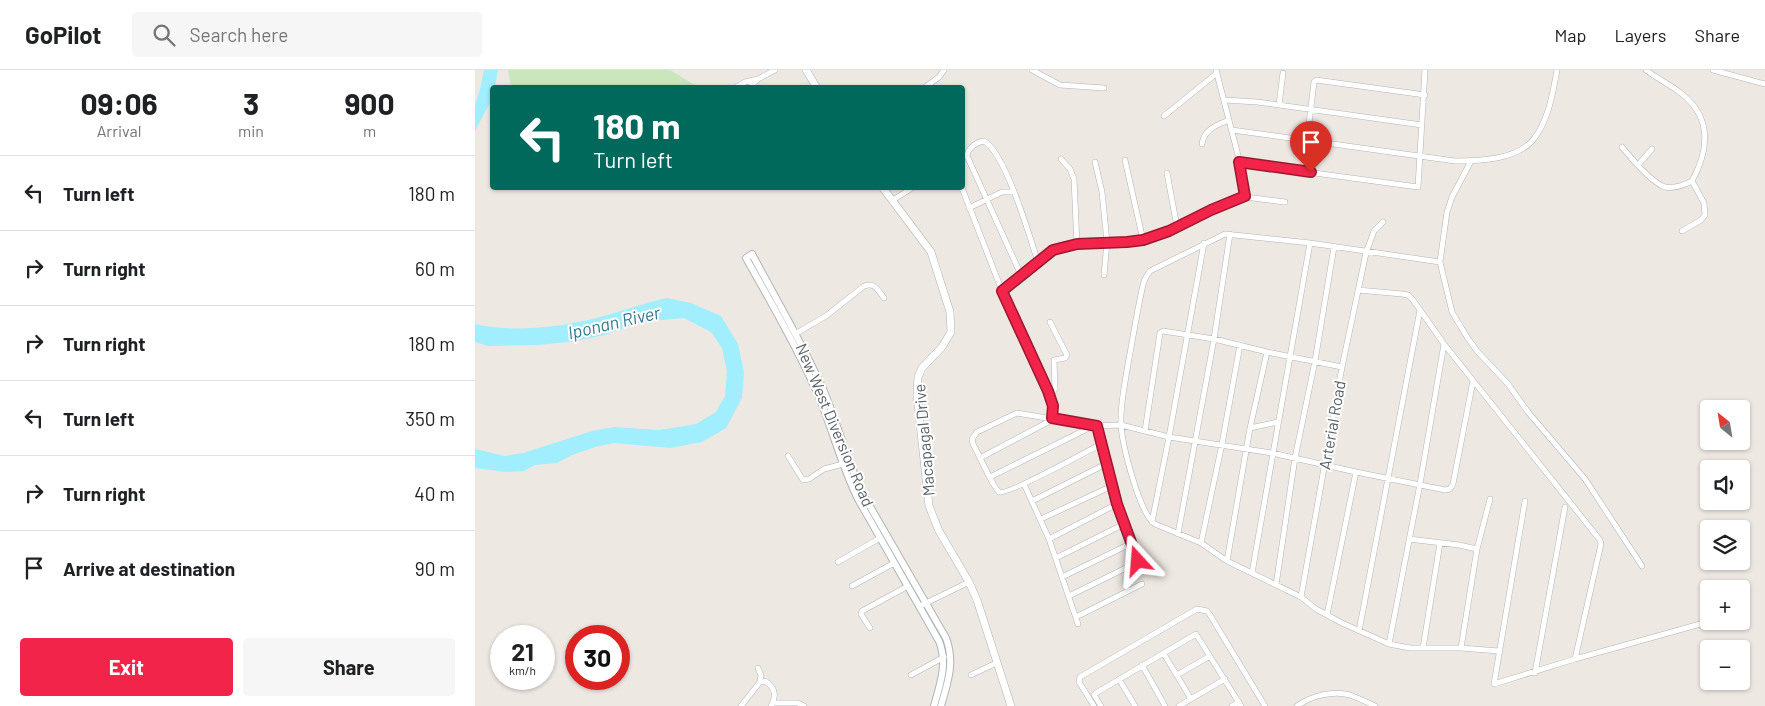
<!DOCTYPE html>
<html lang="en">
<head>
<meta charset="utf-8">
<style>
  body { margin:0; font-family:Barlow,sans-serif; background:#f6f6f6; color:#202124; height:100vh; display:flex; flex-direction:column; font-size:19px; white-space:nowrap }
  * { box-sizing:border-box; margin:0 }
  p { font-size:16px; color:#757577 }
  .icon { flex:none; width:28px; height:28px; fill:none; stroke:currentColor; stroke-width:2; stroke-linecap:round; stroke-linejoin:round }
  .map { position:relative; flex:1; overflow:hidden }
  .drawer { display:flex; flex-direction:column; background:#fff; width:475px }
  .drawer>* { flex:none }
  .guide { position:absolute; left:15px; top:15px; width:475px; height:105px; border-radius:5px; box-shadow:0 1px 4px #0004; background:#00695c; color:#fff; overflow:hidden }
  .needle { width:32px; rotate:330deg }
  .buttons { position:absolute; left:1225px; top:330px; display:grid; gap:10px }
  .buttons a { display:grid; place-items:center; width:50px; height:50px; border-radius:5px; background:#fff; box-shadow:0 1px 4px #0004; font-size:25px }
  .speed { position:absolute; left:15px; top:555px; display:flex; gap:10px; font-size:25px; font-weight:700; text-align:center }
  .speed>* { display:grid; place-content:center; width:65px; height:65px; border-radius:50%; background:#fff; box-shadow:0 1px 4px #0004; line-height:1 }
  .speed small { font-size:12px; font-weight:400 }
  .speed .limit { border:8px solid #d22; background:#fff; color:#111 }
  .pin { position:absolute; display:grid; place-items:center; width:42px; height:42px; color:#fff; margin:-51px -21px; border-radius:50% 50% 50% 0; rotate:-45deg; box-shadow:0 0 5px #0007 }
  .pin .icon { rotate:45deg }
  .me { position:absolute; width:55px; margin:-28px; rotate:341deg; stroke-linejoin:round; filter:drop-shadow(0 0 4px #0008) }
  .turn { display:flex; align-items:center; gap:18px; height:105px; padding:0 20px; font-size:22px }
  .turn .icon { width:65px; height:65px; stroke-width:2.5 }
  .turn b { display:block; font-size:35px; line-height:42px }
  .eta { display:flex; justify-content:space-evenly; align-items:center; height:85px; text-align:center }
  .eta b { font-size:30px; font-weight:700; line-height:35px }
  .action { display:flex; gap:10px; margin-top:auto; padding:10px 20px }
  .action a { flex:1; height:58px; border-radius:5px; background:#f22449; color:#fff; font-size:20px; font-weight:700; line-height:58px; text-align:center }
  .action a+a { background:#f6f6f6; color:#202124 }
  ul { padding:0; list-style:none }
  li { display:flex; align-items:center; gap:15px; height:75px; padding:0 20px; border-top:1px solid #e0e0e0 }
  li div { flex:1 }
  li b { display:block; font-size:19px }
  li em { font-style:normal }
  header { display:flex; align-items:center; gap:30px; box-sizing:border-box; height:70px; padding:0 25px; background:#fff; border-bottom:1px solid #e0e0e0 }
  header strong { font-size:24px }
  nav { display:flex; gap:28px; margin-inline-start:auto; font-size:18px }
  .search { width:350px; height:45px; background:#f6f6f6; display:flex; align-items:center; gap:12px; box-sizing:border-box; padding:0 18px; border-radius:5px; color:#757577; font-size:19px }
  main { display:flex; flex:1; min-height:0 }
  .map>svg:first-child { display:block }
</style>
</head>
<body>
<header>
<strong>GoPilot</strong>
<div class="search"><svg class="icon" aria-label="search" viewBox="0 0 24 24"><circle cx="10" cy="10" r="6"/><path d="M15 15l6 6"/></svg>Search here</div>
<nav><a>Map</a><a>Layers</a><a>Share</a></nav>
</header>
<main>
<section class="drawer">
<div class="eta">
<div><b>09:06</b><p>Arrival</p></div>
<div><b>3</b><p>min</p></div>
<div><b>900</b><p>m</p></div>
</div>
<ul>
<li><svg class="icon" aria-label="left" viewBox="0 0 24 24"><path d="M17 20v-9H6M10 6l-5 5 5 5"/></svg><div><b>Turn left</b></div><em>180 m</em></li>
<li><svg class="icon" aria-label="right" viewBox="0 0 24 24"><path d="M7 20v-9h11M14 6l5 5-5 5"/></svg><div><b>Turn right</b></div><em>60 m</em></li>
<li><svg class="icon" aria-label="right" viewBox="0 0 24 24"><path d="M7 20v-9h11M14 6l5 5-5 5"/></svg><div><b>Turn right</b></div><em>180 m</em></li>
<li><svg class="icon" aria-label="left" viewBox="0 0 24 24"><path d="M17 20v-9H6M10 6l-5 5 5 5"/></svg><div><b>Turn left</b></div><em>350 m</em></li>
<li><svg class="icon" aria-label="right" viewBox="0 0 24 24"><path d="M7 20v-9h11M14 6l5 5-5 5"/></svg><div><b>Turn right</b></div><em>40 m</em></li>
<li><svg class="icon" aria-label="arrive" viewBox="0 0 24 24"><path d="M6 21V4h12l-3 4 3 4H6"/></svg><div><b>Arrive at destination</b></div><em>90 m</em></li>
</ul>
<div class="action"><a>Exit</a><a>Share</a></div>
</section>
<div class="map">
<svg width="1290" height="636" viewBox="0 0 1290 636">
  <rect width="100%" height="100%" fill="#eee8e2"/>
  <path fill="#c8e7bd" d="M33,0H195L223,17H36Z"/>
  <path fill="#a1eeff" d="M9,0H23L20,17L18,18L17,29L0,61V35L5,19Z
    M192,228L216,233L246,246L263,274L269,302L267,328L251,358L227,372L195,378L139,373L120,377L97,385L82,393L60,395L49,401L31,402L0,398V379L30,386L48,383L117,361L139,357L185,360L221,354L241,342L250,326L252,302L247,278L236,262L209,248L166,252L130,265L101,271L64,275L13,276L0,272V254C38,263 88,257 125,247C147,241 169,233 192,228Z"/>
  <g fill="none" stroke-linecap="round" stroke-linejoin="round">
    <defs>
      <path id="minor" d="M557,0L585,15L629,18
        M741,0L765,93L770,127
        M1238,0L1290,14
        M260,18L270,12L283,9
        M274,18L283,9L300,0
        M449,18L464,7L469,0
        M749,30L782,32L947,55
        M804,35L808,3
        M689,46L742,3
        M757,60L980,91C1004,91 1041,90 1058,70C1073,52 1078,23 1082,0
        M832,71L839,12L841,10L950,25
        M727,74C729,59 742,55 754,50
        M1147,77C1156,88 1177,113 1190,117C1199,119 1209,115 1217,111C1234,80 1237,48 1207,24C1196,15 1183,9 1171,0
        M586,89L595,99L599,109L602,174
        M650,90L668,170
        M996,91L977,127L972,142L965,192L835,173L750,164L675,201C672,205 669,210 668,215C662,241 658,268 653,294C650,314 645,334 646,354C647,374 664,443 680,454L726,473L752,491L826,527L841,539L867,553L914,574L935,578H986L1024,581
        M620,92L627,122L632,172L629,205
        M765,93L943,117L950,0
        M1163,95L1177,79
        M692,103L702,157
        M487,118L527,221L573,321C576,331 581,343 573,352L505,388
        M418,130L437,118
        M494,138L527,122H539
        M1207,161L1226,150L1230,145L1229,133L1217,111
        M965,192L977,242L992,267L1002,281L1033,314L1053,342L1110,409L1167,496
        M546,205L492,86C493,78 501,72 509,71C531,84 554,165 563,192
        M883,220L927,224L933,225L938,230L969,274L1125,470L1126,474L1100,589
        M527,221L578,180L602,174L652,172L668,170L694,161L736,140L770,127L810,132
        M320,264L351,246L389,216C400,212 403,220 409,228
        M575,327L580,319L579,290L590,288L592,285L575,252
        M775,358L803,352
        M670,361L685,263L688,261L739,269L792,282L867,297
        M626,374C613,381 531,426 524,422C519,419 502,381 498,374L497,369L502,362L542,343L618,356L646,355L694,367L797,383L881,402L970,420L975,419L978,414L998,311
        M313,386L328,410L334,409L349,399L368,394
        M515,407L618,356
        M549,414L574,469L603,554
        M557,431L631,394
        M1050,431L1019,614L1100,589L1236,551
        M566,449L637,416
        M677,452L694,367L729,173
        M703,464L739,269L755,164
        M574,469L642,434
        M934,469L984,475L1002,479
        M726,473L747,374L765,275
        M581,488L649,454
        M752,491L775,358L792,282
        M363,492L405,468
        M777,503L835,173
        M587,507L657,473
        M801,515L820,388L840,291L859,177
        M377,516L419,493
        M594,526L661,493L663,489L642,434L622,356
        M826,527L867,297L891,183L899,161L908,152
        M445,536L494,512
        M852,545L881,402
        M601,547L667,514
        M395,558L386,544L387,541L433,516
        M884,561L945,240
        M914,574L945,414L969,274
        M948,578L965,473
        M986,578L1002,479L1015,429
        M689,584L716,629
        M667,595L690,636
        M1060,603L1090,437
        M436,605L469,587
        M496,605L521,593
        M702,605L735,586
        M644,609L660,636
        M285,612L290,611C300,617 302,626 296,636
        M298,633H323L329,636
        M266,636L285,612L286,605L283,598
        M619,636L604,612L605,607L722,539L732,541L735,545L790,636
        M626,636L619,625L621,623L721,564L766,636
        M704,636L750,609
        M757,636L764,632
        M822,636C836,626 858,620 875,625C883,628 892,632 900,636"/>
      <path id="tertiary" d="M459,636C465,614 473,594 464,571L383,429C366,395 357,357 342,322C321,276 296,232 271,188L277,184C301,229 327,273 348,319C363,354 372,392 389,426L471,568C480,592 473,612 466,636"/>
      <path id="secondary" d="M331,0L342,18
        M408,118L456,182L475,242L476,262L467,277L447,298L443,307L442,325L454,436L464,461L494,512L502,530L536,636"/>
    </defs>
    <use href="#minor" stroke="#b0b5b8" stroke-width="6"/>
    <use href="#tertiary" stroke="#b0b5b8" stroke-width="8"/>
    <use href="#secondary" stroke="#afb5b8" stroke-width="8"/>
    <use href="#minor" stroke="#fff" stroke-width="5"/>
    <use href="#tertiary" stroke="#fff" stroke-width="6"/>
    <use href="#secondary" stroke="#fff" stroke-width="7"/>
  </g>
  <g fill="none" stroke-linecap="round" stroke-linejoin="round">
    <defs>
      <path id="route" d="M663,491L642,434L622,356L577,348L578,336L573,321L527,221L578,180L602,174L652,172L668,170L694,161L736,140L770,126L764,92L836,102"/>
    </defs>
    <use href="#route" stroke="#9d172f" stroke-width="12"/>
    <use href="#route" stroke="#f22449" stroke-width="9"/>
  </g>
  <g text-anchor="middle" stroke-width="4" stroke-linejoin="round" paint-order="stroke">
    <g font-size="16" fill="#5a6164" stroke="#fff">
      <text transform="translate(360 355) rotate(67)" y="6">New West Diversion Road</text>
      <text transform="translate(857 355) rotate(-80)" y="6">Arterial Road</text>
      <text transform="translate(449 370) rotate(-95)" y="6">Macapagal Drive</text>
    </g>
    <g font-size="18" font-style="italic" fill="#307992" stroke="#fff">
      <text transform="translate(139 253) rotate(-13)" y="6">Iponan River</text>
    </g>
  </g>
</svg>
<div class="buttons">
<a><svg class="needle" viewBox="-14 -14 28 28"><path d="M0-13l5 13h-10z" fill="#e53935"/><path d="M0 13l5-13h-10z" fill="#757577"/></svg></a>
<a><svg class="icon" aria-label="sound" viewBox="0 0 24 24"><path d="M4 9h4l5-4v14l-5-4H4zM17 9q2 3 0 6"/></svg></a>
<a><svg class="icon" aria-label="layers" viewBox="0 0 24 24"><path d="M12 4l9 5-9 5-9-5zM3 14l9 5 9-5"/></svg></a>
<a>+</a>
<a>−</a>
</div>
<div class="speed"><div>21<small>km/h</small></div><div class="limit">30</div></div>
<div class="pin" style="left:836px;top:102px;background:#d93025"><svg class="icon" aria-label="arrive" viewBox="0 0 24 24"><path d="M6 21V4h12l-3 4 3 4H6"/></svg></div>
<svg class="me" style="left:663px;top:491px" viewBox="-20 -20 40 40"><path d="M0-17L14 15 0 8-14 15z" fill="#f22449" stroke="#fff" stroke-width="4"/></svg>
<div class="guide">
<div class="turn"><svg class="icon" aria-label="left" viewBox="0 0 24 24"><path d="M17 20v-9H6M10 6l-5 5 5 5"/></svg><div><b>180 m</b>Turn left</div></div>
</div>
</div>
</main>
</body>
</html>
